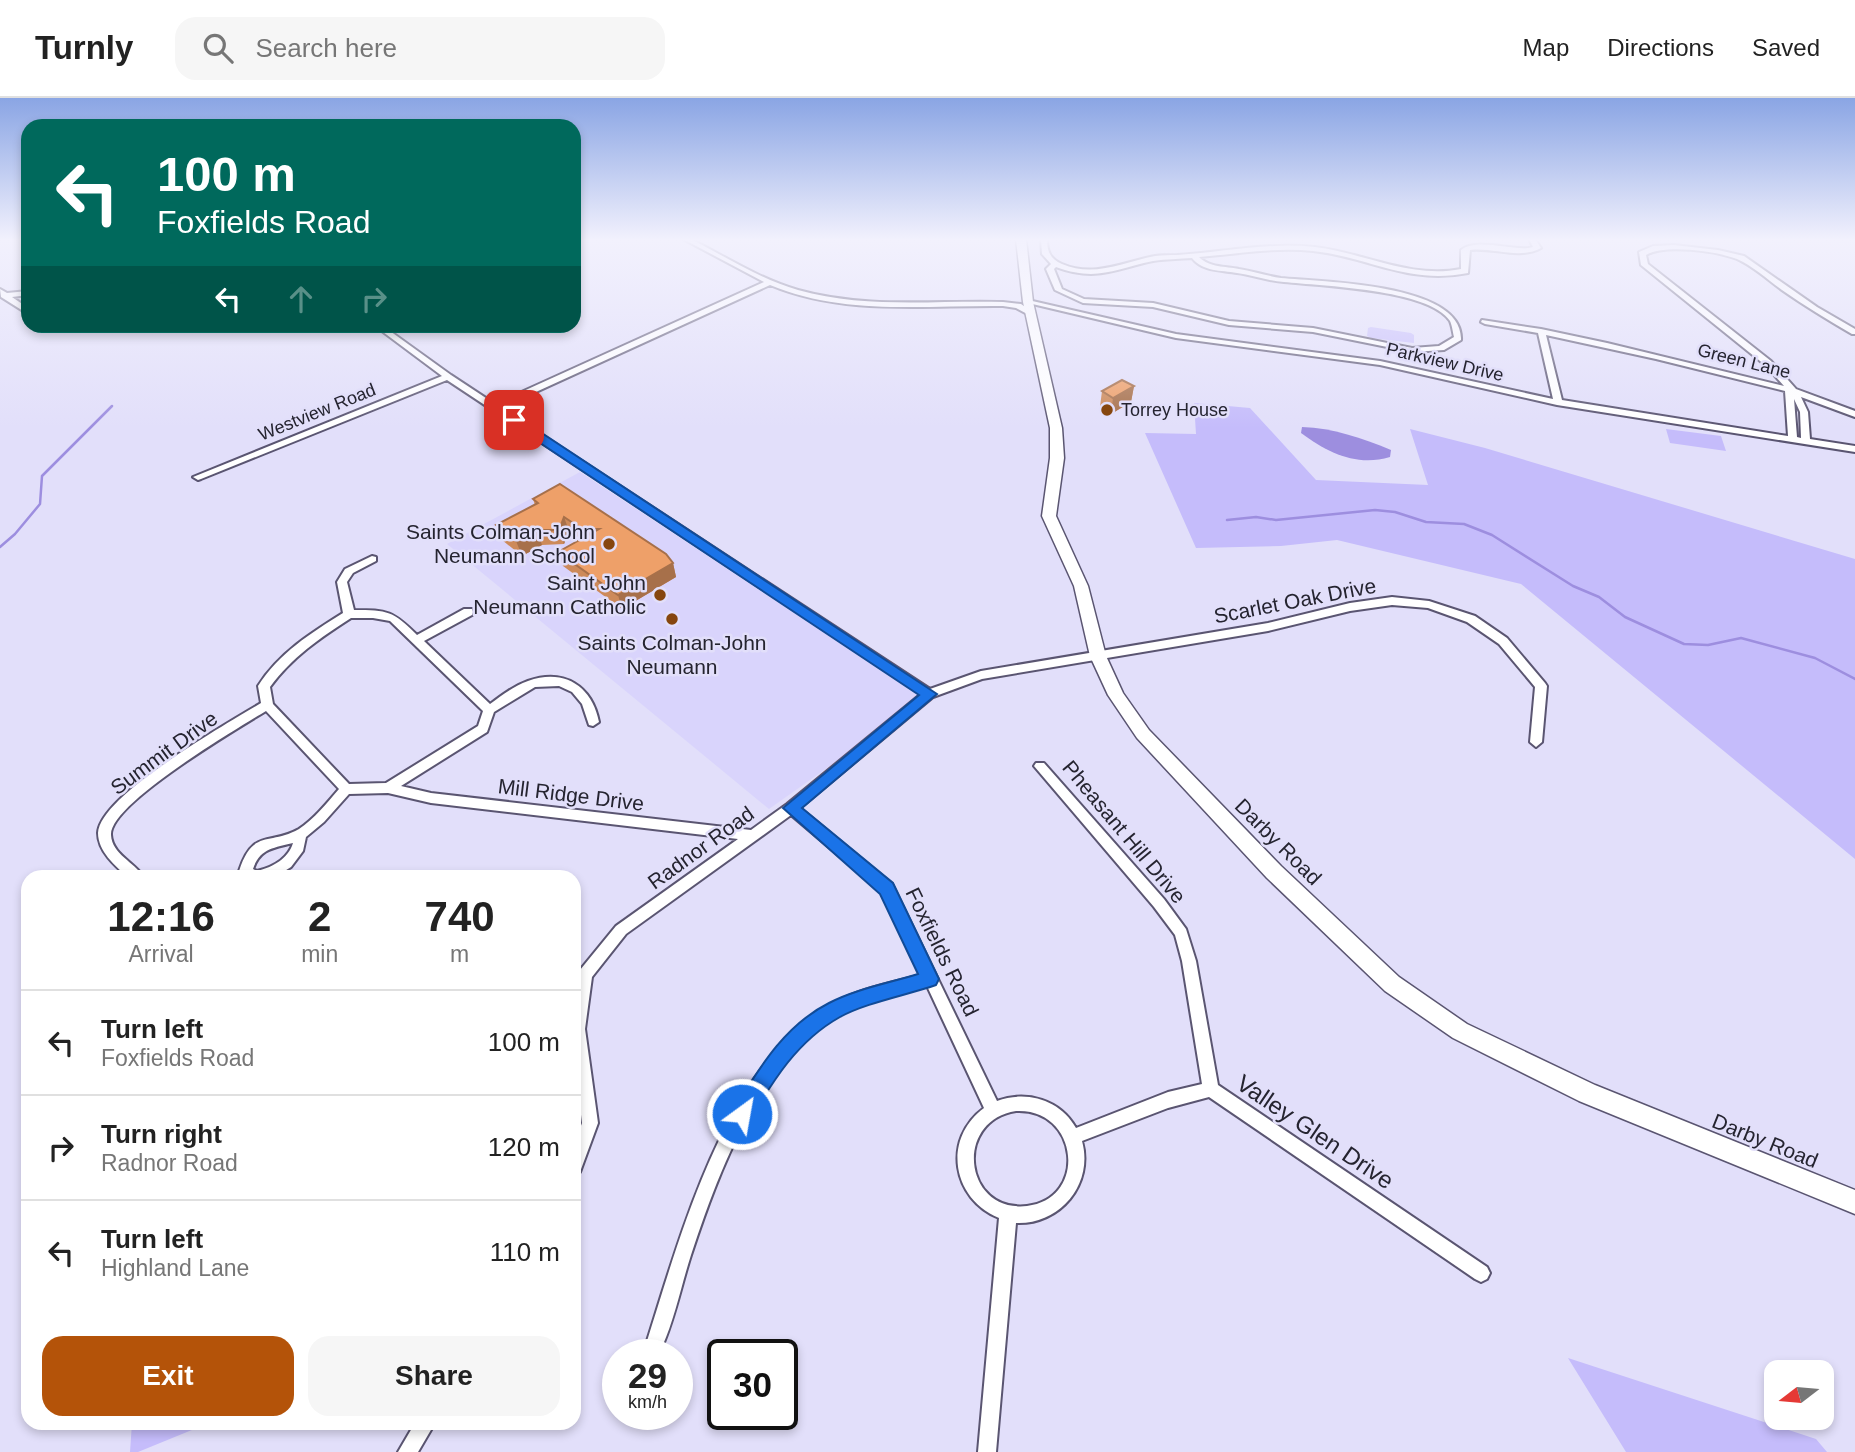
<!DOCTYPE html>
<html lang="en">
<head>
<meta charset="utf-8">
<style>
  body { margin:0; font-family:Helvetica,sans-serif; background:#f6f6f6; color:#222; height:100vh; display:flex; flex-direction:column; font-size:26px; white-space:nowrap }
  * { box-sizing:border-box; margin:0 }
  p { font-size:23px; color:#767676 }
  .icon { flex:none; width:38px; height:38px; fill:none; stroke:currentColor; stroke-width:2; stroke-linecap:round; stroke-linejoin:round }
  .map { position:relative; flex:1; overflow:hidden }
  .details { position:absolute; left:21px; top:772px; width:560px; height:560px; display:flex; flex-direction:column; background:#fff; border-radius:21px; box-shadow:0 4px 10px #0003 }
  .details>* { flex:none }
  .hud { position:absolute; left:21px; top:21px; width:560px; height:214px; border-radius:21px; box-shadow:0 4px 10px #0003; background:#00695c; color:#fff; overflow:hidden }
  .needle { width:46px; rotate:254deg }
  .fabs { position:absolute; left:1764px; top:1262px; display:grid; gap:14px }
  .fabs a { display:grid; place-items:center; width:70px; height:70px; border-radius:14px; background:#fff; box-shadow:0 4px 10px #0003; font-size:35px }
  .speed { position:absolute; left:602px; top:1241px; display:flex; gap:14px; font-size:35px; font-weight:700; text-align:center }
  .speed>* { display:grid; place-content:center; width:91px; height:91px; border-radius:50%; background:#fff; box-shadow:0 4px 10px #0003; line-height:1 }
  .speed small { font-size:18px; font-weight:400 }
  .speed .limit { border:4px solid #111; border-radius:10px; background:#fff; color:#111 }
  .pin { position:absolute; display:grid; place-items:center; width:60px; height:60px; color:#fff; margin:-30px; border-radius:14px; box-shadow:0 4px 10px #0006 }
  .me { position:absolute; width:77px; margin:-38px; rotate:32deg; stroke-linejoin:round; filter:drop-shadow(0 0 5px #0008) }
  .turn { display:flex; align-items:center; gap:24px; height:147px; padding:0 21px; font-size:32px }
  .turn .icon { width:91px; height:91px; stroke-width:2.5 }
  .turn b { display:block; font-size:49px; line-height:60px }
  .lanes { display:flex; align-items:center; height:66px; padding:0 21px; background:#0003; justify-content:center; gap:35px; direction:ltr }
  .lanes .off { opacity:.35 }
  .eta { display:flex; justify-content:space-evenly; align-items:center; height:119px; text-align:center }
  .eta b { font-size:42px; font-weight:700; line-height:49px }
  .button { display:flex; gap:14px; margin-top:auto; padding:14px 21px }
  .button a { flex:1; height:80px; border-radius:21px; background:#b45309; color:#fff; font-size:28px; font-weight:700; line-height:80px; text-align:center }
  .button a+a { background:#f6f6f6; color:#222 }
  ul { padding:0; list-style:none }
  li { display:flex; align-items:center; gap:21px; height:105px; padding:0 21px; border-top:2px solid #e0e0e0 }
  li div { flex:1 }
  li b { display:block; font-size:26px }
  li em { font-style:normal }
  header { display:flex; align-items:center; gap:42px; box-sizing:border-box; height:98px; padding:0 35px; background:#fff; border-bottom:2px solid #e0e0e0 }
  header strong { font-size:33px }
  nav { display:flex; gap:38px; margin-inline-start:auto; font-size:24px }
  .search { width:490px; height:63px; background:#f6f6f6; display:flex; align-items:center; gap:18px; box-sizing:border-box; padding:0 24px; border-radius:21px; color:#767676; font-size:26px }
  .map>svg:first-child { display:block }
</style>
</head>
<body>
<header>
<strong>Turnly</strong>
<div class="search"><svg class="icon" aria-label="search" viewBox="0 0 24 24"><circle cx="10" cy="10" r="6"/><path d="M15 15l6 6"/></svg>Search here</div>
<nav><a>Map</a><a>Directions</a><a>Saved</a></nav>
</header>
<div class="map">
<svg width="1855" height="1354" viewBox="0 0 1855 1354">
  <rect width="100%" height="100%" fill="#e2dffa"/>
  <path fill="#d9d4fc" d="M580,374L919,597L916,607L769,711L447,446Z"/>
  <path fill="#c5bcfb" d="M1371,229L1411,235L1414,237V245L1371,240L1367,238L1368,230Z
    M1194,305L1250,310L1316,382L1428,387L1410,331L1485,350L1855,461V761L1521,486L1337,442L1281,448L1196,450L1145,335L1196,336Z
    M1666,331L1721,338L1726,353L1670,345Z
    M1568,1260L1816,1341L1827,1354H1626Z
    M132,1325H209L138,1354H130Z"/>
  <path fill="#9d8edf" d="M1302,329C1333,330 1362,340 1391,352L1390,359C1357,369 1328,355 1301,335Z"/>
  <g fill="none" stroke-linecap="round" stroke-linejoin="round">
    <path stroke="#9d8edf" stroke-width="2.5" d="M1227,422L1256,419L1276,422L1375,412L1395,414L1426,424L1464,426L1492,437L1573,488L1599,499L1625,519L1684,546L1708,547L1741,540L1815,560L1855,581
      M0,449L15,436L40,406L42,378L112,308"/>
    <defs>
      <path id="street" d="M683,141H691C726,159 760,181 798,192C865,211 935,202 1003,204L1021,206L1035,216L1031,218L1016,210L1003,208C925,207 844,218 770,187L501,310L930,591L981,573L1268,525L1350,505L1392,499L1429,503L1475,518L1507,540L1545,585L1547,588L1542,644L1536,649L1530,644L1535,589L1499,546L1467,524L1428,510L1392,507L1350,513L1268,533L982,581L933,599L800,710L892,786L997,1003C1027,992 1060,1002 1076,1030L1168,994L1202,986L1182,863L1175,837L1154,809L1034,668L1036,665H1044L1164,801L1186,831L1196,863L1218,987L1487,1169L1490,1175L1487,1181L1481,1184L1475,1181L1209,999L1168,1010L1082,1043C1094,1086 1060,1127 1016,1125L996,1354H978L999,1120C952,1101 942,1041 984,1010L927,888C899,896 866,901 840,916C759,963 719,1073 691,1157C681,1188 675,1220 662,1249L656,1252L650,1249L647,1243C681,1136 726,966 830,907C857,891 891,885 921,877L882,794L791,717L626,836L592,879L585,931L598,1025L580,1074L574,1076V1047L582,1025L574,959V906L580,872L616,828L738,741L431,705L388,695L349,696L324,724L306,739L303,753L291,769L275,779H244L239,773C253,730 269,748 299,731C314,721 327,705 339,691L266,613C238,630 109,706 111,737C112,756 134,764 144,779H128C115,768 98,753 98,735C100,697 228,625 261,605L258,588C279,555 311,535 343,515L337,484L345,471L372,458L376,459V463L353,475L347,484L354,512C388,512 393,513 417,537L464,511H472L473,514L472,517L424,543L490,606C502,597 514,588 528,583C564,570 592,588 599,624L593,628L589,627L582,606L572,594L559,588L535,589L494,614L487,634L401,688L431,695L751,732L787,706L921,596L447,282L201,381L198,382L193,379L442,278L375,228H383L451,277L495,306L764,184ZM351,520H373L390,523L483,613L478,628L386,685L349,686L273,606L270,589C292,559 320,540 351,520ZM293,745C288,761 273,769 257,773L253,771C260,750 274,750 293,745ZM1016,1013C1079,1010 1088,1101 1027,1108C964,1115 953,1023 1016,1013Z
        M1041,141H1047C1047,153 1050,161 1062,166C1094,180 1123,164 1155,158C1162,157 1170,157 1177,157C1223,154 1269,144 1315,149C1365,155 1410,181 1461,171V152C1476,140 1510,152 1528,150L1533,149L1529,141H1535L1541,150C1519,162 1493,149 1470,152L1468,175C1408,187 1369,159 1313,153C1275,149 1237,156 1199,159C1210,170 1225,168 1239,171C1253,173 1267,178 1281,180C1321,184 1464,185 1461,242L1444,252L1412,254L1313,234L1229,227L1153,209L1083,205L1055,192L1046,171L1051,166L1042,156ZM1192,160C1203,174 1221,172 1237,175C1253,177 1268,183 1284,184C1321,188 1429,191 1450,223C1452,227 1453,235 1454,239L1439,248L1412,250L1313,230L1229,223L1153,205L1084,201L1062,191L1054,171L1056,169C1097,184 1114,171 1153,163C1166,161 1179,161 1192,160Z
        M1674,147L1718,152L1744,158L1817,209L1855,231V236H1852C1828,222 1805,208 1782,192C1768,182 1753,168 1737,161C1716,153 1665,146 1646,157L1648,166L1771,263L1796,291L1855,313V319L1801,299L1808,314L1810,341L1855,348V354L1557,307L1380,267L1176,240L1024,204L1028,202L1176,236L1380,263L1553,301L1538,235L1485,226L1481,224L1482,222L1541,231L1607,245L1784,288L1765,267L1641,167L1639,154L1653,148ZM1546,237L1656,261L1785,293L1788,338L1562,302ZM1794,301L1800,314L1801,340L1797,339Z
        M0,191L7,195L28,193V197L12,199L28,210V216L1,199Z
        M35,228H43L44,229L40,231Z
        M415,1325H435L418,1354H398Z"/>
      <path id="secondary" d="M1016,141H1026L1033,204L1062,330L1064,360L1056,418L1088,488L1106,558L1123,595L1149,632L1281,768L1399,879L1467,926L1595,987L1855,1092V1116L1579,1003L1453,940L1385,893L1267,780L1137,640L1108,597L1090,558L1074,488L1042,418L1050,360V330L1023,204Z"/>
    </defs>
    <use href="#street" stroke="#5a5571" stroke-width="4"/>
    <use href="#secondary" stroke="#5a5571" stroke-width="3"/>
    <use href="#street" fill="#fff" fill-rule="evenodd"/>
    <use href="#secondary" fill="#fff" fill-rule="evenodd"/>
  </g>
  <path fill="#cd8a5a" d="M1134,288L1131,304L1111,316L1100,309L1102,293Z
    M533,401L673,465L676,479L622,511L563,468L558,454L581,441L569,433L564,446L542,447L522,458L502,442L496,427L535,407Z"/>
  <path fill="#a7704a" d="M1134,288L1131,304L1111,316L1113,300Z
    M564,419L569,433L564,446L559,432Z
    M537,432L542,447L522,458L516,443Z
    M673,465L676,479L622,511L618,497Z"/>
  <path fill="#eea069" stroke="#a7704a" stroke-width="2" d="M1122,282L1134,288L1113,300L1102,293Z
    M560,386L666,456L673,465L618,497L558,454L599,431H582L564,419L559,432H537L516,443L496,427L538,405L533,401Z"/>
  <linearGradient id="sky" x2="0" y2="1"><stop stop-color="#8aa5e4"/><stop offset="0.43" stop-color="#f2f1fd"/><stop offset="1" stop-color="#f2f1fd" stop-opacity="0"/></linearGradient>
  <rect width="1855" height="330" fill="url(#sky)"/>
  <path fill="#1a73e8" stroke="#114b97" stroke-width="2" d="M510,320H519L937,596L802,710L893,785L939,881L936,887C907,897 865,905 840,919C797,943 773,983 749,1023L742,1026L735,1023L732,1016L735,1009C760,969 785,927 829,905C856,891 889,885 918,876L880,796L783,710L919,597L510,325Z"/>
  <g fill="#86460e" stroke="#e2dffa" stroke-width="2.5">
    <circle cx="1107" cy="312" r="7"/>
    <circle cx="609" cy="446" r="7"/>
    <circle cx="660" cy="497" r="7"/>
    <circle cx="672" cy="521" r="7"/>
  </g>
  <g text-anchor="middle" stroke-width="5" stroke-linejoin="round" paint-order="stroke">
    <g font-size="18" fill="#252430" stroke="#e2dffa">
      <text transform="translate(1744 263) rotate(14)" y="6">Green Lane</text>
      <text transform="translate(1445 264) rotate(13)" y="6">Parkview Drive</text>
      <text transform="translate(317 314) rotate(-22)" y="6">Westview Road</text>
    </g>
    <g font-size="18" fill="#252430" stroke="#e2dffa" text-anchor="start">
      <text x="1121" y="318">Torrey House</text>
    </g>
    <g font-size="21" fill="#252430" stroke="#e2dffa" text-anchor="end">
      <text x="595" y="441">Saints Colman-John<tspan x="595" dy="24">Neumann School</tspan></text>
      <text x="646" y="492">Saint John<tspan x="646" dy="24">Neumann Catholic</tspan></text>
      <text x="672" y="552" text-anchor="middle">Saints Colman-John<tspan x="672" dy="24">Neumann</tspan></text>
    </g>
    <g font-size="21" fill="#252430" stroke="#e2dffa">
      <text transform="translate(1295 503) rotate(-11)" y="7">Scarlet Oak Drive</text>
      <text transform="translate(164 655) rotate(-36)" y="7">Summit Drive</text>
      <text transform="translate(571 697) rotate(7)" y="7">Mill Ridge Drive</text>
      <text transform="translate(1124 734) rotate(50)" y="7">Pheasant Hill Drive</text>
      <text transform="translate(1278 744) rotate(45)" y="7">Darby Road</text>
      <text transform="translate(701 750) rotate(-36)" y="7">Radnor Road</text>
      <text transform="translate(942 854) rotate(64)" y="7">Foxfields Road</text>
      <text transform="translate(1765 1043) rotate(22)" y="7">Darby Road</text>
    </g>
    <g font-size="24" fill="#252430" stroke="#e2dffa">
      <text transform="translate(1315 1034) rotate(34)" y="8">Valley Glen Drive</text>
    </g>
  </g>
</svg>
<div class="fabs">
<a><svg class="needle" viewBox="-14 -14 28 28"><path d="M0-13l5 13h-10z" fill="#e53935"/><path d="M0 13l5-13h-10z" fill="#767676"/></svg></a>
</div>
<div class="speed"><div>29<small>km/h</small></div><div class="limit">30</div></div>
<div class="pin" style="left:514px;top:322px;background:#d93025"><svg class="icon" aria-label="arrive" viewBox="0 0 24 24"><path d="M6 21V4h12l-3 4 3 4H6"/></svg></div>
<svg class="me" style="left:742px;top:1016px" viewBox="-20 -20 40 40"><circle r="17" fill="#1a73e8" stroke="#fff" stroke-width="3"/><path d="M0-11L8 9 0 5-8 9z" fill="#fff"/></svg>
<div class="hud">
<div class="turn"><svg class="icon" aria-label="left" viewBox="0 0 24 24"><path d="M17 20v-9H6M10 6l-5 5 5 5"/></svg><div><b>100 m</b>Foxfields Road</div></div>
<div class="lanes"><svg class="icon" aria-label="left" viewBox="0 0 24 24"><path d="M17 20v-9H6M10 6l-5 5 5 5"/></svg><svg class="icon off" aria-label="ahead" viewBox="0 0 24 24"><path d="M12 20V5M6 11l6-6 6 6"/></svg><svg class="icon off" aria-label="right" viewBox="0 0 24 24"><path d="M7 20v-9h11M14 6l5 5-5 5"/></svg></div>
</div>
<section class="details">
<div class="eta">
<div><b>12:16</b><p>Arrival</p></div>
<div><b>2</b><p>min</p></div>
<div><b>740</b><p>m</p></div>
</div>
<ul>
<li><svg class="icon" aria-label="left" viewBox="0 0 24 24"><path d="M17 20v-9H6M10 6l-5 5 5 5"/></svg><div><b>Turn left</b><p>Foxfields Road</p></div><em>100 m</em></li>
<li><svg class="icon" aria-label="right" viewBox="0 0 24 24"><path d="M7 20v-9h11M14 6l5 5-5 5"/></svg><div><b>Turn right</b><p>Radnor Road</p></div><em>120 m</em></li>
<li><svg class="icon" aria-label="left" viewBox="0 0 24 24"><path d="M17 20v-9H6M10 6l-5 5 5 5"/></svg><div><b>Turn left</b><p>Highland Lane</p></div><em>110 m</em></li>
</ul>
<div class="button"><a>Exit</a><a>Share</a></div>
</section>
</div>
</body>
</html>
